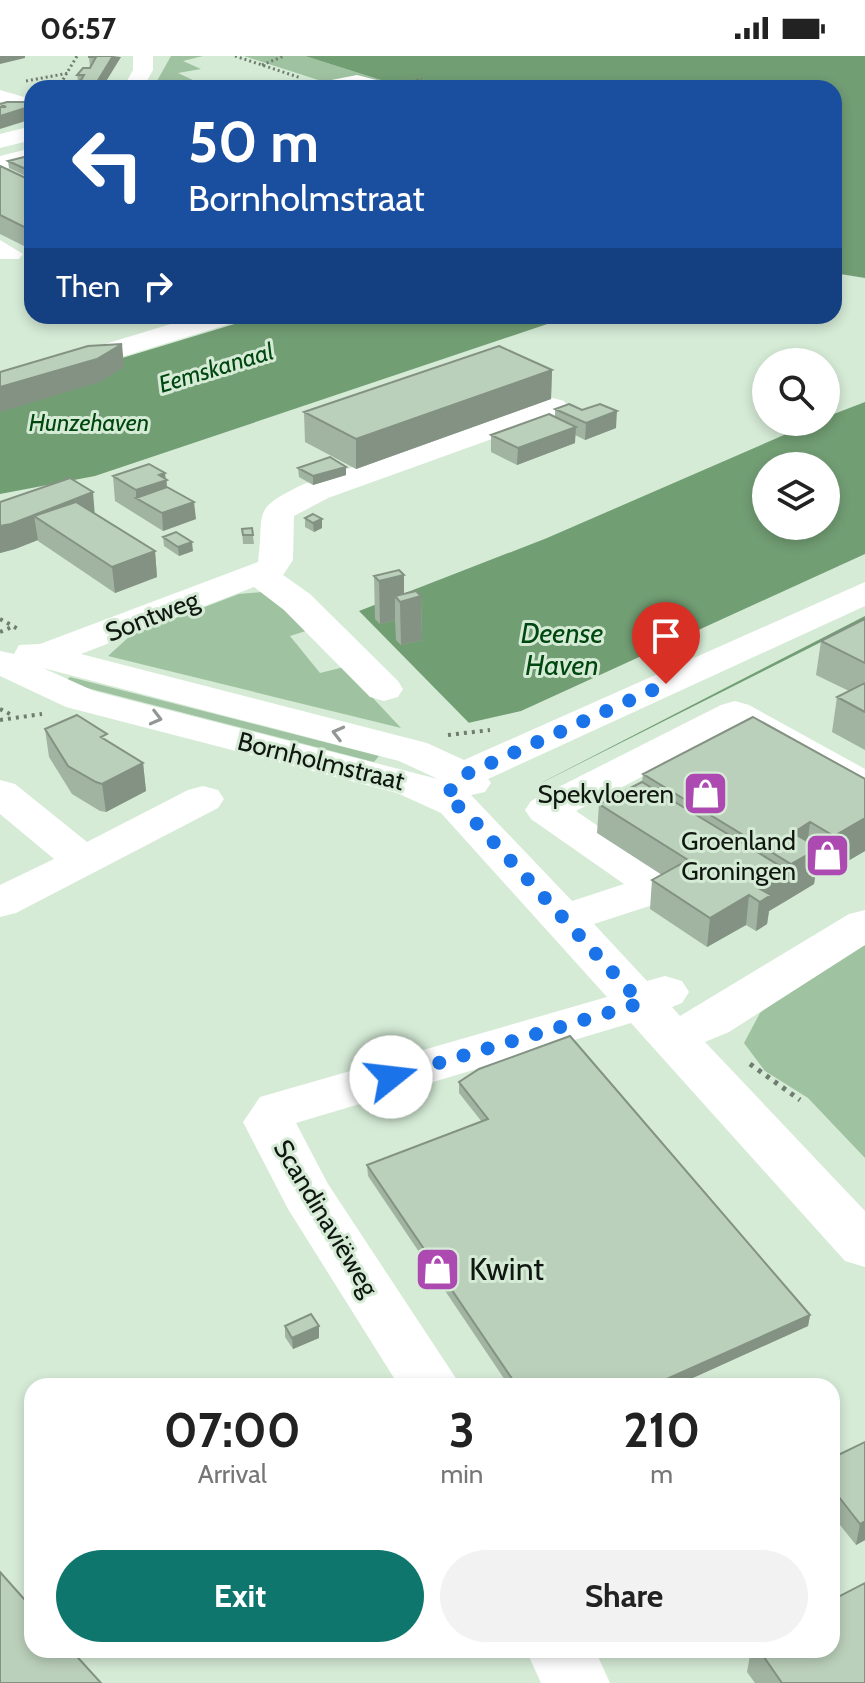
<!DOCTYPE html>
<html lang="en">
<head>
<meta charset="utf-8">
<style>
  body { margin:0; font-family:Cabin,sans-serif; background:#f2f2f2; color:#222; height:100vh; display:flex; flex-direction:column; font-size:30px; white-space:nowrap }
  * { box-sizing:border-box; margin:0 }
  p { font-size:26px; color:#767676 }
  .icon { flex:none; width:44px; height:44px; fill:none; stroke:currentColor; stroke-width:2; stroke-linecap:round; stroke-linejoin:round }
  .map { position:relative; flex:1; overflow:hidden }
  .details { position:absolute; left:24px; top:1322px; width:816px; height:280px; display:flex; flex-direction:column; background:#fff; border-radius:24px; box-shadow:0 4px 12px #0003 }
  .details>* { flex:none }
  .hud { position:absolute; left:24px; top:24px; width:818px; height:244px; border-radius:24px; box-shadow:0 4px 12px #0003; background:#1a4fa0; color:#fff; overflow:hidden }
  .controls { position:absolute; left:752px; top:292px; display:grid; gap:16px }
  .controls a { display:grid; place-items:center; width:88px; height:88px; border-radius:50%; background:#fff; box-shadow:0 4px 12px #0003; font-size:40px }
  .pin { position:absolute; display:grid; place-items:center; width:68px; height:68px; color:#fff; margin:-82px -34px; border-radius:50% 50% 50% 0; rotate:-45deg; box-shadow:0 0 8px #0007 }
  .pin .icon { rotate:45deg }
  .me { position:absolute; width:88px; margin:-44px; rotate:74deg; stroke-linejoin:round; filter:drop-shadow(0 0 6px #0008) }
  .turn { display:flex; align-items:center; gap:28px; height:168px; padding:0 32px; font-size:36px }
  .turn .icon { width:104px; height:104px; stroke-width:2.5 }
  .turn b { display:block; font-size:56px; line-height:68px }
  .then { display:flex; align-items:center; height:76px; padding:0 32px; background:#0003; gap:16px; font-size:30px }
  .eta { display:flex; justify-content:space-evenly; align-items:center; height:136px; text-align:center }
  .eta b { font-size:48px; font-weight:700; line-height:56px }
  .action { display:flex; gap:16px; margin-top:auto; padding:16px 32px }
  .action a { flex:1; height:92px; border-radius:48px; background:#0f766e; color:#fff; font-size:32px; font-weight:700; line-height:92px; text-align:center }
  .action a+a { background:#f2f2f2; color:#222 }
  .status { display:flex; justify-content:space-between; align-items:center; height:56px; padding:0 40px; background:#fff; direction:ltr }
  .status svg { height:22px; fill:currentColor }
  .map>svg:first-child { display:block }
</style>
</head>
<body>
<div class="status"><b>06:57</b><svg viewBox="0 0 49 12"><path d="M0 12V9h3v3zM5 12V6h3v6zM10 12V3h3v9zM15 12V0h3v12zM26 1h20v11H26zM47 4h2v5h-2z"/></svg></div>
<div class="map">
<svg width="865" height="1627" viewBox="0 0 865 1627">
  <rect width="100%" height="100%" fill="#d5ebd6"/>
  <path fill="#9fc3a1" d="M171,0H203L183,5L201,13L178,17L197,26L153,32Z
    M244,0H305L406,32H343Z
    M273,535L309,574L290,580L320,617L344,611L401,672L108,600L131,579L239,538Z
    M70,621L379,700L374,706L64,626Z
    M865,880V1102L808,1042L765,1015L744,987L760,957L818,909Z"/>
  <path fill="#729e74" fill-rule="evenodd" d="M305,0H865V222L834,217V32H406Z
    M261,260H571L95,420L0,438V339Z
    M865,346V564L543,726L470,668L359,555L547,482L814,366H826V361ZM766,410H826V470H766Z"/>
  <path fill="#d5ebd6" d="M865,498V560L539,728L468,667L521,655Z"/>
  <g fill="none" stroke-linecap="round" stroke-linejoin="round">
    <path stroke="#6f7d70" stroke-width="3" stroke-dasharray="2 3" stroke-linecap="butt" d="M235,0L301,22
      M262,9L284,0
      M26,25L69,17
      M407,27L422,23
      M58,32L77,0"/>
    <path stroke="#6f7d70" stroke-width="4" stroke-dasharray="3 5" stroke-linecap="butt" d="M0,563L20,574
      M0,576L12,571
      M0,653L14,660
      M0,664L42,658
      M448,679L490,674"/>
    <path stroke="#6f7d70" stroke-width="5" stroke-dasharray="4 6" stroke-linecap="butt" d="M750,1008L800,1044"/>
    <path stroke="#6f7d70" stroke-width="7" stroke-dasharray="5 8" stroke-linecap="butt" d="M20,1548L32,1539"/>
    <path fill="#fff" fill-rule="evenodd" d="M357,19L392,28L395,32H308L311,28Z
      M0,34L31,43L32,51L24,53L0,46Z
      M32,92V106L0,114V100Z
      M0,184L23,198L19,203H0Z
      M197,260H240L236,266L0,338V320Z
      M553,342L564,345L568,351L564,357L328,442L294,460L293,504L283,519L310,538L398,625L403,633L398,641L384,645L370,641L284,554L254,531L81,598L427,687L464,704L865,526V550L488,723L491,727L485,736L471,739L572,845L624,828L531,763L525,754L531,745L721,649L735,645L749,649L865,713V742L850,739L734,673L576,755L674,822L680,832L674,842L594,868L647,925L665,920L682,925L689,936L682,947L672,951L680,960L849,858L865,854V889L729,976L705,986L865,1155V1211L845,1205L631,967L296,1067L328,1128L461,1330H399L288,1153L243,1066L260,1041L607,941L441,757L397,737L66,651L0,620V595L14,598L19,589L40,588L258,506C265,455 249,454 304,428ZM43,612L399,705L438,723L94,635Z
      M0,724L15,728L87,786L188,734L203,730L218,734L224,743L218,752L16,857L0,861V829L54,803L0,758Z
      M526,1594H595L610,1627H541Z"/>
    <path fill="#fff" fill-rule="evenodd" d="M133,0H153V14L143,32H123L133,14Z
      M32,70V84L0,92V78Z"/>
  </g>
  <path fill="#a1b3a1" d="M89,1H121L78,25L77,19L90,12Z
    M32,99V123L9,112L8,105Z
    M0,110L32,125V190L26,191L0,178Z
    M552,314L551,343L356,413L305,386L304,356Z
    M555,353L616,372L585,384L575,379V387L517,409L491,396V379L555,361Z
    M298,412L346,419L313,429L299,421Z
    M113,420L165,423L167,424V431L196,463L163,475L115,445Z
    M0,446L95,458L155,495L157,521L115,537L38,485V484L15,493L0,497Z
    M305,462L322,472L314,476L305,471Z
    M252,472L254,488H243L242,473Z
    M163,481L193,495L179,500L164,490Z
    M404,519V538L421,540L422,584L401,589L396,584L395,564L380,568L375,563L374,520Z
    M865,563V694L832,676L837,641L849,635L816,619L821,585Z
    M45,673L108,685L143,707L146,735L106,756L100,755L72,738L49,701Z
    M643,718L865,723V795L829,816L817,809L814,828L769,855L767,868L756,875L746,869L707,891L650,853L652,824L662,819L597,777L599,748L642,726Z
    M459,1026L810,1259L808,1270L675,1330H509L368,1120L367,1109L482,1066L459,1037Z
    M285,1270L319,1282L293,1293L285,1281Z
    M865,1386V1484L856,1489L832,1459V1402Z
    M751,1594H832L865,1627H755L747,1616Z"/>
  <path fill="#839283" d="M0,0H25V2L0,8Z
    M113,0L121,1L102,32H85Z
    M32,50V63L0,73V60Z
    M32,169V190L26,191L24,171Z
    M122,288L124,311L100,326L0,356V331Z
    M552,314L551,343L356,413V383Z
    M617,355L616,372L585,384L586,367Z
    M576,371L575,387L517,409L518,392Z
    M346,411V419L313,429V420Z
    M165,417L169,448L136,442V434L159,419Z
    M93,436L95,461L34,460L38,484L15,493L0,497V470Z
    M194,446L196,463L163,475L162,457Z
    M322,463V472L314,476L313,467Z
    M192,486L193,495L179,500L178,491Z
    M155,495L157,521L115,537L112,511Z
    M404,519V545L421,540L422,584L401,589L400,546L395,540V564L380,568L379,525Z
    M143,707L146,735L106,756L102,728Z
    M865,762V795L829,816L834,780Z
    M810,766L806,800L819,792L814,828L786,845L791,808L793,777Z
    M790,816L786,845L769,855L767,868L756,875L760,833Z
    M749,839L746,869L707,891L710,862Z
    M810,1259L808,1270L675,1330H651Z
    M319,1270V1282L293,1293L292,1282Z
    M865,1465V1484L856,1489L860,1468Z"/>
  <path fill="#bbd0bb" stroke="#839283" stroke-width="2" d="M89,0H113L97,26L85,32H63L81,24L84,19H77L83,12H90L96,1H89Z
    M32,44V50L0,60V51H6L0,48L7,46H26Z
    M32,99V116L8,105Z
    M0,110L32,125V169L24,171L0,159Z
    M122,288L97,303L0,331V316L88,290Z
    M499,290L552,314L356,383L304,356Z
    M569,348L582,354L600,348L617,355L586,367L555,353Z
    M549,358L576,371L518,392L491,379Z
    M330,401L346,411L313,420L298,412Z
    M149,408L165,417L159,419L167,424L136,434L113,420Z
    M70,422L93,436L11,468L0,470V446Z
    M167,431L194,446L162,457L136,442Z
    M76,446L155,495L112,511L34,460Z
    M313,458L322,463L313,467L305,462Z
    M252,472L253,479H243L242,473Z
    M176,476L192,486L178,491L163,481Z
    M399,514L404,519L379,525L374,520Z
    M416,535L421,540L400,546L395,540Z
    M865,563V607L821,585Z
    M865,627V656L837,641Z
    M77,659L107,678L101,681L143,707L102,728L96,726L68,710L45,673Z
    M753,661L865,723V762L834,780L810,766L793,777L819,792L791,808L643,718Z
    M642,726L790,816L760,833L771,839L760,846L749,839L710,862L652,824L688,804L599,748Z
    M570,980L810,1259L651,1330H517L367,1109L488,1063L459,1026L479,1013Z
    M311,1258L319,1270L292,1282L285,1270Z
    M865,1386V1465L860,1468L832,1432V1402Z
    M0,1516L32,1552V1594H71L101,1627H0Z
    M865,1527V1627H782L759,1594H832V1544Z"/>
  <defs><path id="oneway-chevron" d="M-2-3.5L2.5 0L-2 3.5" fill="none" stroke-width="1.6" stroke-linecap="round" stroke-linejoin="round" transform="scale(2)"/></defs>
  <g stroke="#939793">
    <use href="#oneway-chevron" transform="translate(156 662) rotate(14)"/>
    <use href="#oneway-chevron" transform="translate(338 677) rotate(-166)"/>
  </g>
  <g fill="none" stroke-linecap="round" stroke-linejoin="round">
    <path stroke="#1a73e8" stroke-width="14" stroke-dasharray="0 25.2" d="M391,1021L641,947L466,756L445,741L462,720L666,628"/>
  </g>
  <defs>
    <symbol id="shop-square" viewBox="-11 -11 22 22"><rect x="-9" y="-9" width="18" height="18" rx="4" fill="#ac4ab1" stroke="#d5ebd6"/><path d="M-5-2.5h2.3a2.7 3.5 0 0 1 5.4 0H5L5.5 6h-11ZM-1.5-2.5h3a1.5 2.3 0 0 0-3 0Z" fill="#fff"/></symbol>
  </defs>
  <g fill-rule="evenodd">
    <use href="#shop-square" x="680" y="712" width="51" height="51"/>
    <use href="#shop-square" x="802" y="774" width="51" height="51"/>
    <use href="#shop-square" x="412" y="1188" width="51" height="51"/>
  </g>
  <g text-anchor="middle" stroke-width="6" stroke-linejoin="round" paint-order="stroke">
    <g font-size="24" font-style="italic" fill="#00460f" stroke="#d5ebd6">
      <text transform="translate(216 312) rotate(-17)" y="8">Eemskanaal</text>
      <text x="89" y="375">Hunzehaven</text>
    </g>
    <g font-size="26" fill="#101710" stroke="#d5ebd6">
      <text transform="translate(152 560) rotate(-21)" y="9">Sontweg</text>
      <text transform="translate(321 705) rotate(14)" y="9">Bornholmstraat</text>
      <text transform="translate(326 1162) rotate(59)" y="9">Scandinaviëweg</text>
    </g>
    <g font-size="26" fill="#101710" stroke="#d5ebd6" text-anchor="end">
      <text x="674" y="747">Spekvloeren</text>
      <text x="796" y="794">Groenland<tspan x="796" dy="30">Groningen</tspan></text>
    </g>
    <g font-size="28" font-style="italic" fill="#00460f" stroke="#d5ebd6">
      <text x="562" y="587">Deense<tspan x="562" dy="32">Haven</tspan></text>
    </g>
    <g font-size="32" fill="#101710" stroke="#d5ebd6" text-anchor="start">
      <text x="469" y="1224">Kwint</text>
    </g>
  </g>
</svg>
<div class="controls">
<a><svg class="icon" aria-label="search" viewBox="0 0 24 24"><circle cx="10" cy="10" r="6"/><path d="M15 15l6 6"/></svg></a>
<a><svg class="icon" aria-label="layers" viewBox="0 0 24 24"><path d="M12 4l9 5-9 5-9-5zM3 14l9 5 9-5"/></svg></a>
</div>
<div class="pin" style="left:666px;top:628px;background:#d93025"><svg class="icon" aria-label="arrive" viewBox="0 0 24 24"><path d="M6 21V4h12l-3 4 3 4H6"/></svg></div>
<svg class="me" style="left:391px;top:1021px" viewBox="-20 -20 40 40"><circle r="19" fill="#fff"/><path d="M0-13L10 11 0 6-10 11z" fill="#1a73e8"/></svg>
<div class="hud">
<div class="turn"><svg class="icon" aria-label="left" viewBox="0 0 24 24"><path d="M17 20v-9H6M10 6l-5 5 5 5"/></svg><div><b>50 m</b>Bornholmstraat</div></div>
<div class="then">Then<svg class="icon" aria-label="right" viewBox="0 0 24 24"><path d="M7 20v-9h11M14 6l5 5-5 5"/></svg></div>
</div>
<section class="details">
<div class="eta">
<div><b>07:00</b><p>Arrival</p></div>
<div><b>3</b><p>min</p></div>
<div><b>210</b><p>m</p></div>
</div>
<div class="action"><a>Exit</a><a>Share</a></div>
</section>
</div>
</body>
</html>
